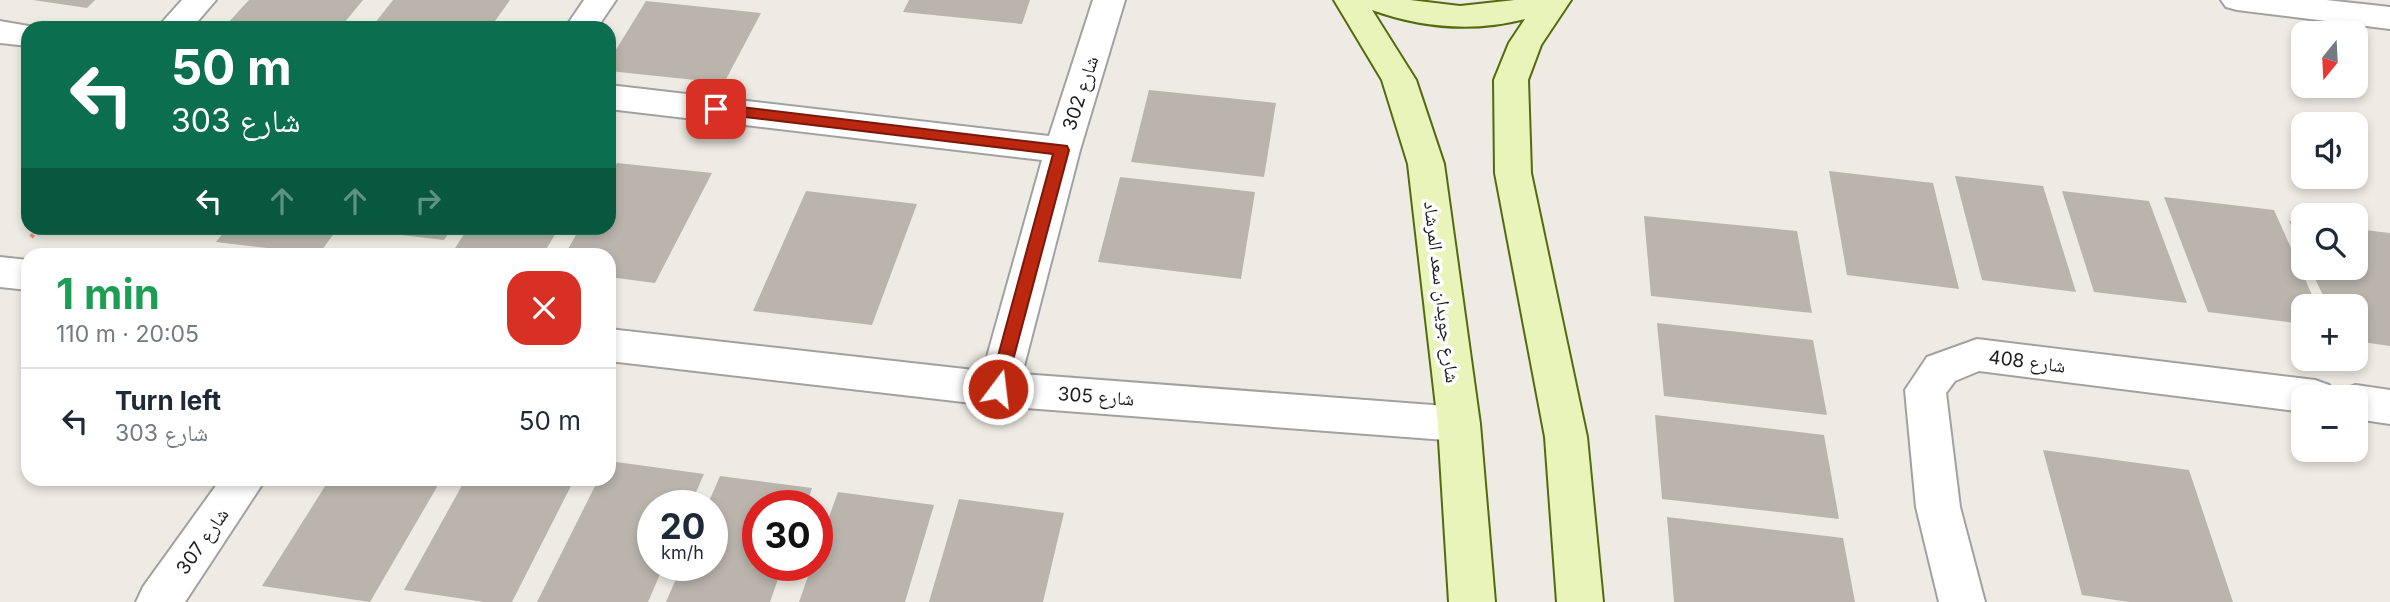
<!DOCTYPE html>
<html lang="en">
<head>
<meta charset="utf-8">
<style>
  body { margin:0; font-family:Inter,"Noto Naskh Arabic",sans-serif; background:#f6f6f7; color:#1f2937; height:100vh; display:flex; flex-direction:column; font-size:26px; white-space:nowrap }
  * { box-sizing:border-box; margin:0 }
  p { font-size:23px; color:#747a83 }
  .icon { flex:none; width:38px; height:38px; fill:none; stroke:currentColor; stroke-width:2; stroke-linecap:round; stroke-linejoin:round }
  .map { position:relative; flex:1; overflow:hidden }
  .details { position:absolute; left:21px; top:248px; width:595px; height:238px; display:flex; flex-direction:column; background:#fff; border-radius:21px; box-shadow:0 4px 10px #0003 }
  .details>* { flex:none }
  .banner { position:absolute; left:21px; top:21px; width:595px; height:214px; border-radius:21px; box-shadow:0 4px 10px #0003; background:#0b6e4f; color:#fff; overflow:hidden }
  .needle { width:46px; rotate:198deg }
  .tools { position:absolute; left:2291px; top:21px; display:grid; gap:14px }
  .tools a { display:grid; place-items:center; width:77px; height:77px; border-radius:14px; background:#fff; box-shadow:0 4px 10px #0003; font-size:35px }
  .speed { position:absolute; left:637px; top:490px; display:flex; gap:14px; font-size:35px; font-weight:700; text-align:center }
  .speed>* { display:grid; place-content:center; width:91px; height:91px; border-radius:50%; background:#fff; box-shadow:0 4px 10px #0003; line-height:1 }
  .speed small { font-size:18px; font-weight:400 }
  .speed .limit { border:10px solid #d22; background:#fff; color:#111 }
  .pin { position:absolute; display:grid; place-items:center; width:60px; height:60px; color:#fff; margin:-30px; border-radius:14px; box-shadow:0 4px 10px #0006 }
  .me { position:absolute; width:77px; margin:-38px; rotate:15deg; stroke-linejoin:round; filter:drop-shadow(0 0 5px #0008) }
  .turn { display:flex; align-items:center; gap:24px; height:147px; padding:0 35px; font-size:32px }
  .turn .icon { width:91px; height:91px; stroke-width:2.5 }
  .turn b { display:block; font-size:49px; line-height:60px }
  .lanes { display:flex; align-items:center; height:66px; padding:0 35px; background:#0003; justify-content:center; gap:35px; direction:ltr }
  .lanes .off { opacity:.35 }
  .round { display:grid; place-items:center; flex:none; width:74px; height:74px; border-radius:21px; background:#f6f6f7 }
  .summary { display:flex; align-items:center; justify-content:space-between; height:119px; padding:0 35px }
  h1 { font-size:42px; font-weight:700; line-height:52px; color:#1e9e55 }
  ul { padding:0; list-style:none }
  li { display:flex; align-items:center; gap:21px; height:105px; padding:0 35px; border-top:2px solid #e0e1e3 }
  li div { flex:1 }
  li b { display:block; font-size:26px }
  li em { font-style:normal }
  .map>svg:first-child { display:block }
</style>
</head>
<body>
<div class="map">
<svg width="2390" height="602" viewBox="0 0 2390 602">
  <rect width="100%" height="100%" fill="#edebe3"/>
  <path fill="#bab4ad" d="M33,0H95L87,8Z
    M249,0H363L340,28H255L226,25Z
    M393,0H510L490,28H371Z
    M909,0H1030L1022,24L903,12Z
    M646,1L761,13L724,83L609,71V61Z
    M1149,90L1276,103L1264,177L1131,162Z
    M617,163L712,173L655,283L609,277V256H564L580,228H609V177Z
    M1829,171L1933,183L1959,289L1847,275Z
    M1955,176L2043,186L2076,292L1982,280Z
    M1120,177L1255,192L1241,279L1098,262Z
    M806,191L917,204L872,325L753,311Z
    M2062,191L2149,201L2187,303L2094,292Z
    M2164,197L2274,210L2317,306H2303V324L2208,312Z
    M1644,216L1797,231L1812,313L1651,296Z
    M2289,221L2303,223V252Z
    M227,228H338L319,254L216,242Z
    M361,228H452L444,240L359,230Z
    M468,228H559L542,256H450Z
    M2356,229L2390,233V346L2356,341V306H2328L2310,268H2356Z
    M1657,323L1813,340L1827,415L1664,396Z
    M1655,415L1824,435L1839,519L1662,499Z
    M2043,450L2189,470L2233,602H2129L2082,595Z
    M609,461L704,474L690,506H653V565H664L648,602H537L598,480H609Z
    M720,476L812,488L806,506H758V565H783L770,602H666L682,565H712V506H707Z
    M329,480H441L370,602L262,586Z
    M465,480H574L512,602H484L404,590Z
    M838,492L934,505L905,602H799L812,565H817V550Z
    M959,499L1064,513L1043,602H929Z
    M1667,517L1843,538L1855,602H1674Z"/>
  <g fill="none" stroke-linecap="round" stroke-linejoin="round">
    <defs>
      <path id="street" d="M182,0H216L192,28H157Z
        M584,0H616L597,28H565Z
        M1093,0H1125L1080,150L1022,374L1459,407L1474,412L1480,424L1474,436L1459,441L998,406L609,361V329L983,371L1042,160L609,109V85L1049,136Z
        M2221,0H2326L2390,7V29L2237,10L2226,7Z
        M0,21L40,28H28V46L0,43Z
        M0,257L28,260V290L0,287Z
        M1977,339L2315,380L2329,385L2335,397H2303V412L1979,371L1955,381L1946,393L1960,507L1985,602H1939L1916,507L1905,390L1927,357Z
        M2356,385L2390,390V424L2356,419V397H2338L2342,390Z
        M220,480H265L185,602H136L143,587Z"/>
      <path id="secondary" d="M1334,0H1410L1460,6L1515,0H1571L1541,45L1528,80L1531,173L1587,437L1603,602H1557L1545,437L1495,173L1494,80L1509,43L1525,19C1475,32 1422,28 1372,10L1416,80L1444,164L1480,424L1495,602H1449L1438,424L1408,164L1382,80Z"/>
    </defs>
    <use href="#street" stroke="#a1a1a1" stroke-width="4"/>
    <use href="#secondary" stroke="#536b0d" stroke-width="4"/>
    <path stroke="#ef9173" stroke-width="4.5" stroke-dasharray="3.5 3.5" stroke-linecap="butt" d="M31,237L40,228"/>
    <use href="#street" fill="#fff" fill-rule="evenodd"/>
    <use href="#secondary" fill="#e9f4bb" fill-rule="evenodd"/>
  </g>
  <path fill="#bb270f" stroke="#7a190a" stroke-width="2" d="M716,104L1067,146L1069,150L1004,394H992L989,389L1053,154L711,113L709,109Z"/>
  <g text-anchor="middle" stroke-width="7" stroke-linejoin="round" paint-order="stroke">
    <g font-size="19" fill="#1d1d1d" stroke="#fff">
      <text transform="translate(1080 93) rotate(-72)" y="7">شارع 302</text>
      <text transform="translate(1442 292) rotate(83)" y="7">شارع جويدان سعد المرشاد</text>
      <text transform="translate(2027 361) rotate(7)" y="7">شارع 408</text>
      <text transform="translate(1096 396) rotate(4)" y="7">شارع 305</text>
      <text transform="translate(202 541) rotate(-55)" y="7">شارع 307</text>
    </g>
  </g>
</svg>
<div class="tools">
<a><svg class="needle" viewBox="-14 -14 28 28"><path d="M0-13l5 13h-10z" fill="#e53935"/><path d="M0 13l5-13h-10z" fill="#747a83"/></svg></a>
<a><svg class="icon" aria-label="sound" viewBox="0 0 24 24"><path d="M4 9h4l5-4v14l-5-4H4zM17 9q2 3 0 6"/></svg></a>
<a><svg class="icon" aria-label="search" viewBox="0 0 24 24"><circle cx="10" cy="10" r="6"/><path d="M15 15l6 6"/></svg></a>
<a>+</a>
<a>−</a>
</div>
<div class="speed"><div>20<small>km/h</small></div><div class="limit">30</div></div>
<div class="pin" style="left:716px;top:109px;background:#d93025"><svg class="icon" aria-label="arrive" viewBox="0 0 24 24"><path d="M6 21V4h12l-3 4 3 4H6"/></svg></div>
<svg class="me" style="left:998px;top:389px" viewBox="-20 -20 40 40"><circle r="17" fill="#bb270f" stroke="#fff" stroke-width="3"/><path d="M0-11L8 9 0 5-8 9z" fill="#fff"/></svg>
<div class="banner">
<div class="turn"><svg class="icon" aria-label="left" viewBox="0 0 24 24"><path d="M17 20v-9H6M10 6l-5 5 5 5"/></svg><div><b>50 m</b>شارع 303</div></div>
<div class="lanes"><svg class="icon" aria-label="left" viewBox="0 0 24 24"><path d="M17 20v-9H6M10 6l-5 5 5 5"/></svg><svg class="icon off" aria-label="ahead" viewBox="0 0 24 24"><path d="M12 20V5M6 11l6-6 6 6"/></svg><svg class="icon off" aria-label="ahead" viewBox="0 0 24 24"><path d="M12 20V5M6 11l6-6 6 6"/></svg><svg class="icon off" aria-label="right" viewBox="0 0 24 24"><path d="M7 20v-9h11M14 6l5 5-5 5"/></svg></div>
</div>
<section class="details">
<div class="summary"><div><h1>1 min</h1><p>110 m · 20:05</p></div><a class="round" style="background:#d93025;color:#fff"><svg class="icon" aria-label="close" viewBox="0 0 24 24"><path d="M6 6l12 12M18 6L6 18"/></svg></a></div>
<ul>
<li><svg class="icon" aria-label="left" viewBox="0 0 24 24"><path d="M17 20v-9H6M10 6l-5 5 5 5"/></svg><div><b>Turn left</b><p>شارع 303</p></div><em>50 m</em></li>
</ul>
</section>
</div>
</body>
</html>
